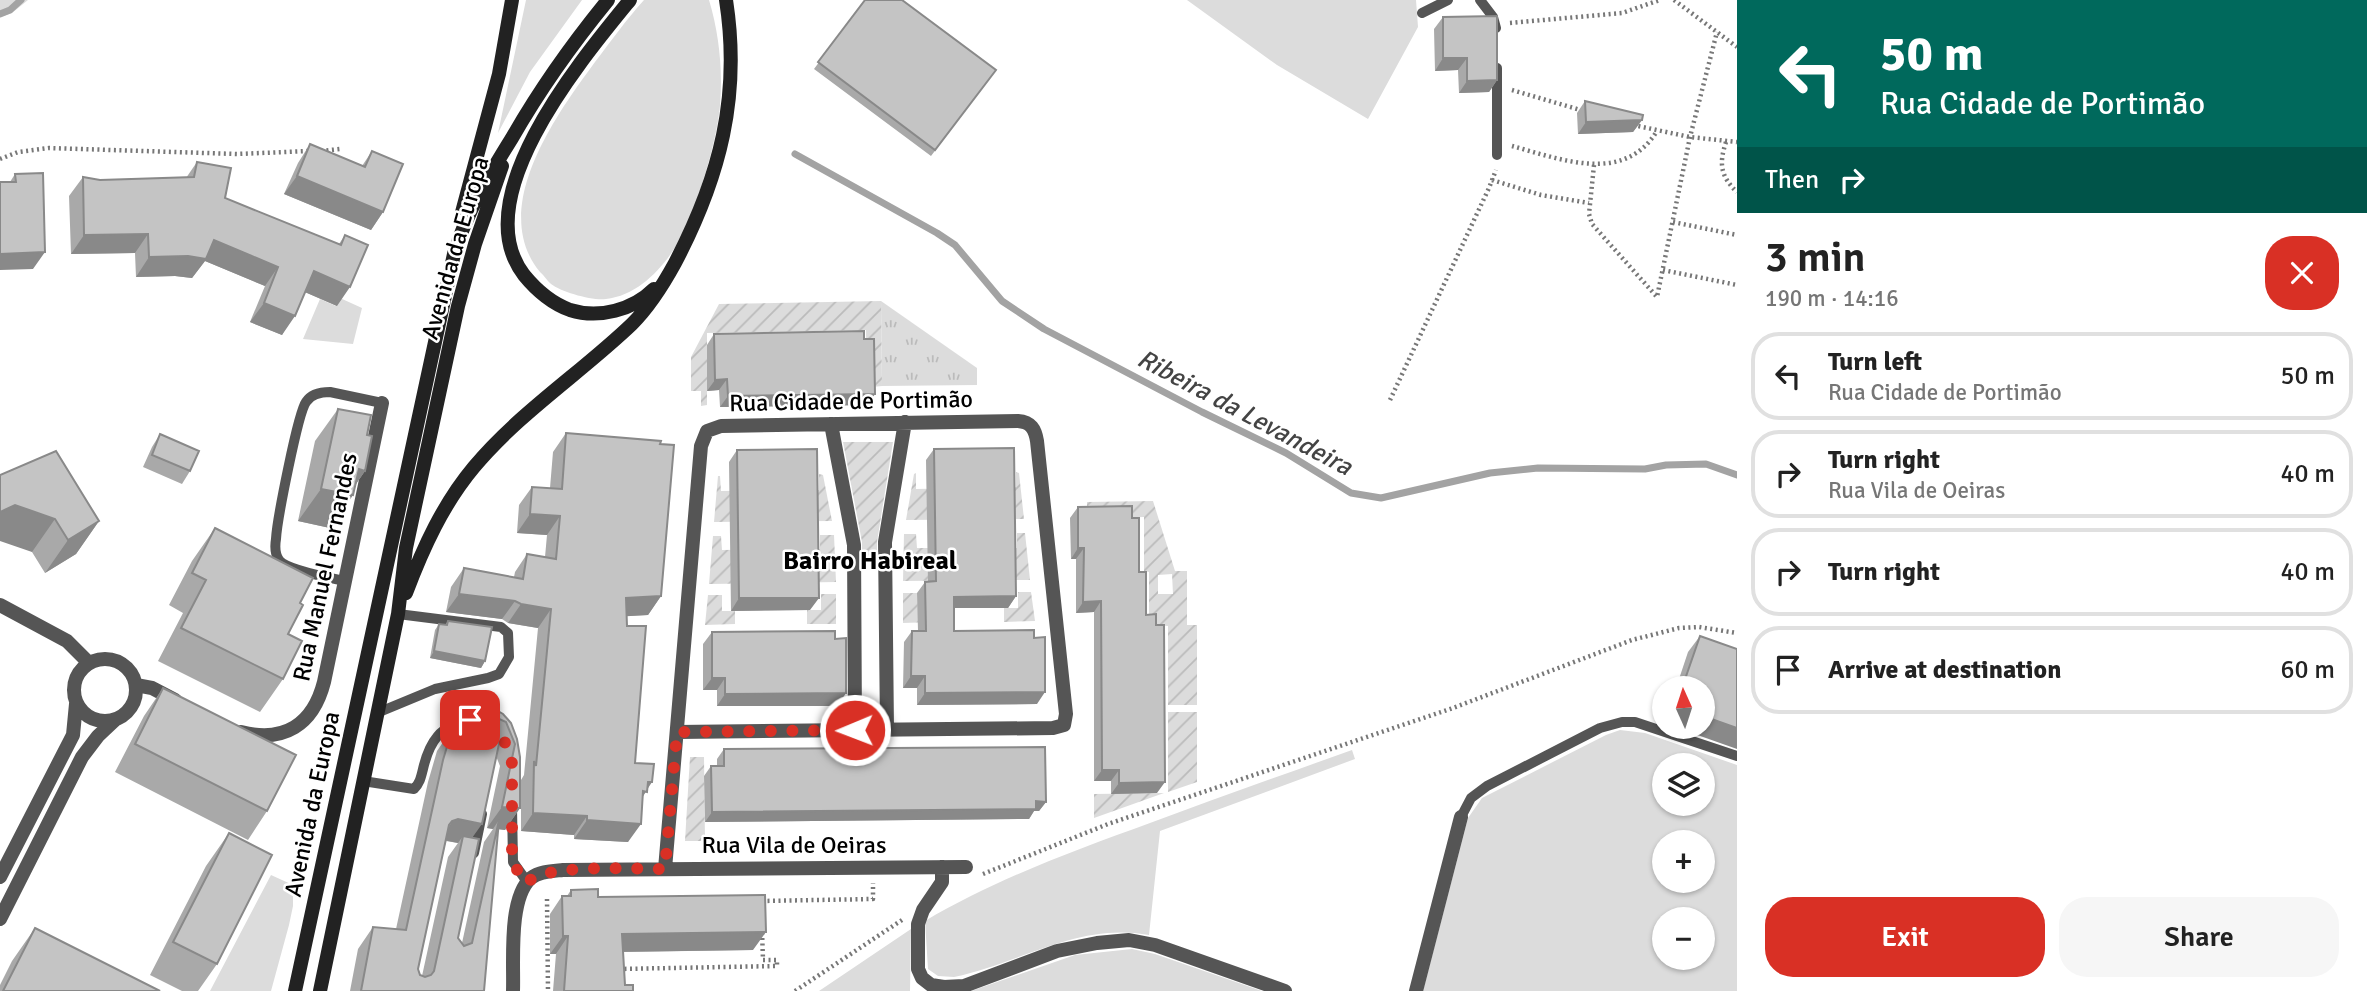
<!DOCTYPE html>
<html lang="en">
<head>
<meta charset="utf-8">
<style>
  body { margin:0; font-family:Signika,sans-serif; background:#f6f6f6; color:#222; height:100vh; display:flex; flex-direction:column; font-size:26px; white-space:nowrap }
  * { box-sizing:border-box; margin:0 }
  p { font-size:23px; color:#767676 }
  .icon { flex:none; width:38px; height:38px; fill:none; stroke:currentColor; stroke-width:2; stroke-linecap:round; stroke-linejoin:round }
  .map { position:relative; flex:1; overflow:hidden }
  .side { display:flex; flex-direction:column; background:#fff; width:630px }
  .side>* { flex:none }
  .top-card { background:#00695c; color:#fff; overflow:hidden }
  .needle { width:46px; rotate:357deg }
  .controls { position:absolute; left:1652px; top:676px; display:grid; gap:14px }
  .controls a { display:grid; place-items:center; width:63px; height:63px; border-radius:50%; background:#fff; box-shadow:0 2px 5px #0004; font-size:35px }
  .pin { position:absolute; display:grid; place-items:center; width:60px; height:60px; color:#fff; margin:-30px; border-radius:14px; box-shadow:0 4px 10px #0006 }
  .me { position:absolute; width:77px; margin:-38px; rotate:269deg; stroke-linejoin:round; filter:drop-shadow(0 0 5px #0008) }
  .turn { display:flex; align-items:center; gap:24px; height:147px; padding:0 28px; font-size:32px }
  .turn .icon { width:91px; height:91px; stroke-width:2.5 }
  .turn b { display:block; font-size:49px; line-height:60px }
  .then { display:flex; align-items:center; height:66px; padding:0 28px; background:#0003; gap:14px; font-size:26px }
  .round { display:grid; place-items:center; flex:none; width:74px; height:74px; border-radius:28px; background:#f6f6f6 }
  .headline { display:flex; align-items:center; justify-content:space-between; height:119px; padding:0 28px }
  h1 { font-size:42px; font-weight:600; line-height:52px }
  .cta { display:flex; gap:14px; margin-top:auto; padding:14px 28px }
  .cta a { flex:1; height:80px; border-radius:28px; background:#d93025; color:#fff; font-size:28px; font-weight:600; line-height:80px; text-align:center }
  .cta a+a { background:#f6f6f6; color:#222 }
  ul { padding:0; list-style:none }
  li { display:flex; align-items:center; gap:21px; height:88px; margin:0 14px 10px; padding:0 14px; border:4px solid #e0e0e0; border-radius:28px }
  li div { flex:1 }
  li b { display:block; font-size:26px }
  li em { font-style:normal }
  main { display:flex; flex:1; min-height:0 }
  .map>svg:first-child { display:block }
</style>
</head>
<body>
<main>
<div class="map">
<svg width="1737" height="991" viewBox="0 0 1737 991">
  <defs>
    <pattern id="park-tufts" width="24" height="20" patternUnits="userSpaceOnUse" patternTransform="scale(1.75)"><rect width="24" height="20" fill="#dcdcdc"/><path d="M3 7l-1-3M5 7V3M7 7l1-3M15 17l-1-3M17 17v-4M19 17l1-3" fill="none" stroke="#bbb"/></pattern>
    <pattern id="garden-furrows" width="10" height="10" patternUnits="userSpaceOnUse" patternTransform="scale(1.75)"><rect width="10" height="10" fill="#dcdcdc"/><path d="M-1 1l2-2M0 10L10 0M9 11l2-2" fill="none" stroke="#bbb"/></pattern>
  </defs>
  <rect width="100%" height="100%" fill="#fff"/>
  <path fill="#dcdcdc" fill-rule="evenodd" d="M0,0H28L12,13L0,17Z
    M526,0H582L530,72L498,133Z
    M644,0H709C719,33 723,70 720,105C717,143 693,225 670,255C655,276 633,296 606,299C593,301 561,292 551,284C547,281 544,275 540,272C488,209 556,115 595,62C611,41 626,20 644,0Z
    M1187,0H1416L1418,27L1368,119L1277,65Z
    M340,298L362,308L353,344L303,339L320,299L336,306Z
    M1620,730L1645,733L1737,765V991H1423L1468,818L1482,798L1606,735ZM1664,765H1703V803H1664ZM1664,842H1703V880H1664ZM1664,919H1703V957H1664Z
    M1352,750L1355,759L1160,831L1149,935C1078,922 1021,963 954,977L938,976L928,969L925,921C996,879 1073,851 1150,823C1217,798 1285,774 1352,750Z
    M271,875L293,885V906L289,925L271,991H210Z
    M911,929L910,991H819Z
    M1132,949L1155,954L1262,991H971L1075,955Z"/>
  <path fill="url(#park-tufts)" d="M881,301L977,368V385L882,386Z"/>
  <path fill="url(#garden-furrows)" fill-rule="evenodd" d="M881,301L882,386L872,387V404L867,405L866,330L707,333V405L701,406V391H691V357L719,304Z
    M843,442H893L877,542V564H862V542Z
    M1016,472L1019,473L1024,519L906,520L914,474L916,473V489L1016,487Z
    M819,474L823,475L832,521L714,522L718,476H720L721,491L819,490Z
    M1153,501L1175,571H1187V625H1197V705H1168V626L1149,625V572L1144,571V517L1087,518V502ZM1172,574L1173,594H1158V575Z
    M1017,533H1025L1030,580L903,581L904,534H916L917,548H1017Z
    M820,535H834L836,582L709,584L713,536H721L722,550L820,549Z
    M1018,592H1031L1035,621L1004,622V608H1018Z
    M903,593H917L918,609L933,622L903,623Z
    M821,594H836V624H807V610H821Z
    M708,595H722V611H735V624L705,625Z
    M1168,712H1197V782L1168,792Z
    M690,757H704L705,841H685Z
    M1164,793L1094,818V794Z"/>
  <g fill="none" stroke-linecap="round" stroke-linejoin="round">
    <path stroke="#a3a3a3" stroke-width="7" d="M0,14L10,10L21,0
      M795,154L937,233L955,245L1002,301L1044,329L1202,412L1286,453L1351,493L1381,498L1490,473L1538,468L1645,469L1666,465L1706,464L1737,475"/>
    <path stroke="#777" stroke-width="4.5" stroke-dasharray="2 3.5" stroke-linecap="butt" d="M1674,0L1737,47
      M1510,23L1622,13L1660,0
      M1512,90L1584,111
      M1633,125L1690,137L1737,142
      M1726,142C1719,163 1720,176 1737,192
      M1512,146C1560,159 1624,185 1657,131
      M321,151L340,149
      M0,159L18,152L49,148L237,154L309,151
      M1594,165L1589,214L1592,224L1657,297L1690,137L1717,32
      M1492,180L1541,195L1589,203
      M1673,222L1737,235
      M1663,270L1737,285
      M1390,400L1489,188L1496,170
      M983,874L1108,824L1453,708L1632,640L1679,628L1699,627L1737,633
      M547,899L548,991
      M762,901L873,899V883
      M619,969L777,966V960H763L762,931
      M795,991L902,920"/>
    <path stroke="#555" stroke-width="10" d="M1480,0L1493,17L1496,28
      M1422,13L1448,0
      M1497,68V155
      M345,581C331,578 287,570 279,560C275,554 275,545 276,539C277,520 298,413 306,402C311,394 321,392 330,392L382,403
      M377,713L435,689L488,678L499,674L509,657L508,633L501,627L398,614
      M445,754C453,743 463,739 476,743
      M363,781L414,789C420,783 421,777 423,769C429,743 440,724 469,721
      M512,807L513,862L528,883
      M1461,817L1471,798L1487,786L1600,728L1622,722H1635L1737,756
      M474,853L482,814"/>
    <path stroke="#555" stroke-width="14" d="M831,424L854,545L855,730
      M0,605L67,641L89,663
      M74 690a31 31 0 1 1 62 0a31 31 0 1 1-62 0Z
      M136,685L152,688L175,700
      M887,730L885,542L905,422
      M241,732C284,743 313,725 324,682L382,403
      M942,867V882L923,910L918,924V969L922,978L931,985L944,987L964,986L1057,951L1097,943L1129,940L1155,945L1285,991
      M665,869L701,446L707,431L721,426L1018,421C1031,422 1035,429 1037,441L1066,714L1064,725L1053,728L677,732
      M0,877L73,735L76,704
      M0,919L82,757L98,736L115,720
      M513,991C514,962 508,898 531,878C540,871 553,871 563,870L966,867
      M1416,991L1461,817"/>
    <path stroke="#222" stroke-width="14" d="M630,0C581,60 465,198 524,275C537,291 551,303 570,310C599,319 633,310 654,289
      M461,216L499,74L512,0
      M406,593C423,548 443,504 474,467C519,413 582,372 632,324C650,306 663,285 675,263C720,177 741,96 726,0
      M295,991L454,254C467,211 489,175 512,138C540,89 572,44 608,0
      M320,991L398,614L406,548L458,306L475,244L502,166"/>
  </g>
  <path fill="#a9a9a9" fill-rule="evenodd" d="M865,0L996,70L931,156L814,69Z
    M1443,17L1497,80L1489,92L1459,93L1458,70L1435,71L1434,29Z
    M1585,101L1642,120L1633,132L1578,134L1577,113Z
    M310,144L362,166L372,151L383,212L371,230L284,194L298,163Z
    M197,162L225,198L339,244L345,235L337,306L305,292L282,335L250,322L265,286L205,261L192,278L175,276L136,277L135,253L71,254L69,196L83,177L100,180L186,178Z
    M15,174L33,269L10,182Z
    M714,334L864,339L875,394L867,405L720,407L719,390L707,391V345Z
    M338,409L367,435L365,471L356,484L353,495L330,528L298,521L315,441Z
    M566,433L661,596L648,615L626,616L635,763L647,790L642,798L628,842L574,839V835L521,831V780L524,775L538,628L508,623L502,619L446,612L451,587L464,568L514,577L515,572L527,554L545,557L547,535L517,533L519,505L532,487L550,488L553,452Z
    M160,434L190,471L182,484L143,467L152,447Z
    M934,449L1016,596L1008,608H954V631L1037,704L917,705V688H903L904,642L912,631H918L917,593L925,582H928L926,460Z
    M737,450L810,610L731,611L729,462Z
    M0,475L99,521L76,554L45,573L32,552Z
    M1078,507L1132,518L1139,572L1146,615L1157,793L1111,794V781H1094V612L1076,613V559H1071L1070,518Z
    M215,528L300,603L288,634L283,679L260,712L158,661L183,613L169,605L192,561Z
    M448,621L485,661L481,668L430,658L435,630L439,624L445,625Z
    M712,632L835,639L846,693L837,706H717V690H703V644Z
    M1700,636L1703,688H1676L1688,652Z
    M163,688L267,811L248,840L115,772L144,716Z
    M482,708L503,714L517,739L520,808L505,830L498,829L484,991H350L358,949L373,927L396,929L428,782L437,751L461,716ZM469,733L470,734L462,745H454L452,739ZM496,756L500,766L487,828L493,829L484,842L462,943L458,938L472,838ZM446,841L458,843L448,857L422,976L420,975L418,969Z
    M724,749L1046,802L1039,811H1034L1029,819L705,822L704,776L711,766H717V759Z
    M229,833L217,964L198,991H182L150,975L206,866Z
    M571,890L598,897L753,950L623,952L625,985L633,991H553L556,954H550V914L562,896H567Z
    M35,928L160,991H0V985L12,961Z"/>
  <path fill="#898989" d="M1443,58H1467L1458,70L1435,71Z
    M1497,80L1489,92L1459,93L1467,81Z
    M1642,120L1633,132L1578,134L1586,122Z
    M297,176L383,212L371,230L284,194Z
    M148,234L135,253L71,254L84,235Z
    M214,240L278,267L265,286L205,261L192,278L175,276L136,277L149,257Z
    M45,252L33,269L0,270V254Z
    M314,271L350,287L337,306L300,290Z
    M264,303L295,316L282,335L250,322Z
    M727,379L719,390L707,391L715,380Z
    M875,394L867,405L720,407L728,396Z
    M359,469L365,471L349,494L353,495L330,528L298,521L321,489Z
    M15,505L55,519L32,552L0,541V512Z
    M530,514L560,516L547,535L517,533Z
    M99,521L76,554L45,573L68,540Z
    M1078,548H1084L1076,559H1071Z
    M459,594L515,601L502,619L446,612Z
    M661,596L648,615L613,617L626,598Z
    M1016,596L1008,608H946L954,597Z
    M739,598H819L810,610L731,611Z
    M1101,601L1094,612L1076,613L1083,602Z
    M521,604L551,609L538,628L508,623Z
    M434,651L485,661L481,668L430,658Z
    M911,676H925L917,688H903Z
    M712,678H725L717,690H703Z
    M1045,692L1037,704L917,705L925,693Z
    M846,693L837,706H717L725,694Z
    M484,712L469,733L449,740L450,736L461,720Z
    M1703,716L1737,728V749L1672,726H1703Z
    M1102,770H1119L1111,781H1094Z
    M648,782H652L634,810Z
    M1165,782L1157,793L1111,794L1119,783Z
    M1036,801L1046,802L1039,811H1034L1029,819L705,822L712,812Z
    M502,807L520,808L505,830L497,829L499,820L493,829L487,828Z
    M533,813L587,816L574,835L521,831Z
    M458,819L482,824L467,845L463,836L458,843L443,840L452,821Z
    M587,820L641,824L628,842L574,839Z
    M766,932L753,950L610,952L622,934Z
    M563,936H568L556,954H550Z"/>
  <path fill="#c4c4c4" stroke="#898989" stroke-width="2" d="M865,0H902L996,70L935,150L818,62Z
    M1497,16V80L1467,81V58H1443V17Z
    M1585,101L1643,115L1642,120L1586,122Z
    M310,144L365,167L372,151L403,164L383,212L297,176Z
    M197,162L231,168L225,198L341,245L345,235L368,245L350,287L314,271L295,316L264,303L278,267L214,240L206,259L188,256L149,257L148,234L84,235L83,177L100,180L194,177Z
    M43,173L45,252L0,254V182H16L15,174Z
    M864,331V339H874L875,394L728,396L727,379L715,380L714,334Z
    M338,409L371,415L367,435L372,436L365,471L359,469L353,495L321,489Z
    M566,433L661,441L660,444L674,445L661,596L626,598L627,626H646L635,763L654,764L652,782H648L647,792L643,791L641,824L587,820V816L533,813L534,761L536,766L551,609L521,604L515,601L459,594L464,568L523,579L527,554L556,559L560,516L530,514L532,487L562,489Z
    M160,434L199,451L190,471L152,455Z
    M1014,448L1016,596L954,597V631L1034,630V638L1045,637V692L925,693V676H911L912,631H926L925,582L936,581L934,449Z
    M817,449L819,598H739L737,450Z
    M56,451L99,521L68,540L55,519L15,505L0,512V475Z
    M1132,506V518H1139V572H1146V615L1156,614V625H1164L1165,782L1119,783V770H1102L1101,601L1083,602L1084,548H1078V507Z
    M215,528L313,578L300,603L303,605L288,634L302,641L283,679L181,628L206,580L192,573Z
    M448,621L492,627L485,661L434,651L439,624L447,625Z
    M835,631V639L846,638V693L725,694V678H712V632Z
    M1700,636L1737,649V728L1703,716V688H1682Z
    M163,688L296,755L267,811L135,744Z
    M482,708L496,710L503,714L511,723L517,739L520,757V808L502,807L515,744L506,722L484,712L461,720L451,735L454,745H462L470,733L482,728L493,732L499,744L482,824L458,819L452,821L449,825L418,969L420,975L425,977L431,975L434,971L463,836L479,839L458,938L464,946L472,943L499,820L484,991H361L373,927L406,930L443,760L452,730L461,716L467,712Z
    M1045,747L1046,802L1036,801V809L712,812L711,766H724V749Z
    M229,833L272,855L217,964L173,942Z
    M598,889V897L765,895L766,932L622,934L625,985H633V991H564L568,936H563L562,896H571V890Z
    M35,928L160,991H3Z"/>
  <g fill="none" stroke-linecap="round" stroke-linejoin="round">
    <path stroke="#d93025" stroke-width="12" stroke-dasharray="0 21.6" d="M470,720C494,722 509,741 512,764V856L515,867L527,883C543,863 638,869 665,869L677,732L855,730"/>
  </g>
  <g text-anchor="middle" stroke-width="5" stroke-linejoin="round" paint-order="stroke">
    <g font-size="24" fill="#000" stroke="#fff">
      <text transform="translate(455 248) rotate(-74)" y="8">Avenida da Europa</text>
      <text transform="translate(851 401) rotate(-1)" y="8">Rua Cidade de Portimão</text>
      <text transform="translate(325 567) rotate(-78)" y="8">Rua Manuel Fernandes</text>
      <text transform="translate(312 804) rotate(-78)" y="8">Avenida da Europa</text>
      <text x="794" y="853">Rua Vila de Oeiras</text>
    </g>
    <g font-size="26" font-style="italic" fill="#444" stroke="#fff">
      <text transform="translate(1245 412) rotate(28)" y="9">Ribeira da Levandeira</text>
    </g>
    <g font-size="26" font-weight="bold" fill="#000" stroke="#fff">
      <text x="870" y="569">Bairro Habireal</text>
    </g>
  </g>
</svg>
<div class="controls">
<a><svg class="needle" viewBox="-14 -14 28 28"><path d="M0-13l5 13h-10z" fill="#e53935"/><path d="M0 13l5-13h-10z" fill="#767676"/></svg></a>
<a><svg class="icon" aria-label="layers" viewBox="0 0 24 24"><path d="M12 4l9 5-9 5-9-5zM3 14l9 5 9-5"/></svg></a>
<a>+</a>
<a>−</a>
</div>
<div class="pin" style="left:470px;top:720px;background:#d93025"><svg class="icon" aria-label="arrive" viewBox="0 0 24 24"><path d="M6 21V4h12l-3 4 3 4H6"/></svg></div>
<svg class="me" style="left:855px;top:730px" viewBox="-20 -20 40 40"><circle r="17" fill="#d93025" stroke="#fff" stroke-width="3"/><path d="M0-11L8 9 0 5-8 9z" fill="#fff"/></svg>
</div>
<section class="side">
<div class="top-card">
<div class="turn"><svg class="icon" aria-label="left" viewBox="0 0 24 24"><path d="M17 20v-9H6M10 6l-5 5 5 5"/></svg><div><b>50 m</b>Rua Cidade de Portimão</div></div>
<div class="then">Then<svg class="icon" aria-label="right" viewBox="0 0 24 24"><path d="M7 20v-9h11M14 6l5 5-5 5"/></svg></div>
</div>
<div class="headline"><div><h1>3 min</h1><p>190 m · 14:16</p></div><a class="round" style="background:#d93025;color:#fff"><svg class="icon" aria-label="close" viewBox="0 0 24 24"><path d="M6 6l12 12M18 6L6 18"/></svg></a></div>
<ul>
<li><svg class="icon" aria-label="left" viewBox="0 0 24 24"><path d="M17 20v-9H6M10 6l-5 5 5 5"/></svg><div><b>Turn left</b><p>Rua Cidade de Portimão</p></div><em>50 m</em></li>
<li><svg class="icon" aria-label="right" viewBox="0 0 24 24"><path d="M7 20v-9h11M14 6l5 5-5 5"/></svg><div><b>Turn right</b><p>Rua Vila de Oeiras</p></div><em>40 m</em></li>
<li><svg class="icon" aria-label="right" viewBox="0 0 24 24"><path d="M7 20v-9h11M14 6l5 5-5 5"/></svg><div><b>Turn right</b></div><em>40 m</em></li>
<li><svg class="icon" aria-label="arrive" viewBox="0 0 24 24"><path d="M6 21V4h12l-3 4 3 4H6"/></svg><div><b>Arrive at destination</b></div><em>60 m</em></li>
</ul>
<div class="cta"><a>Exit</a><a>Share</a></div>
</section>
</main>
</body>
</html>
